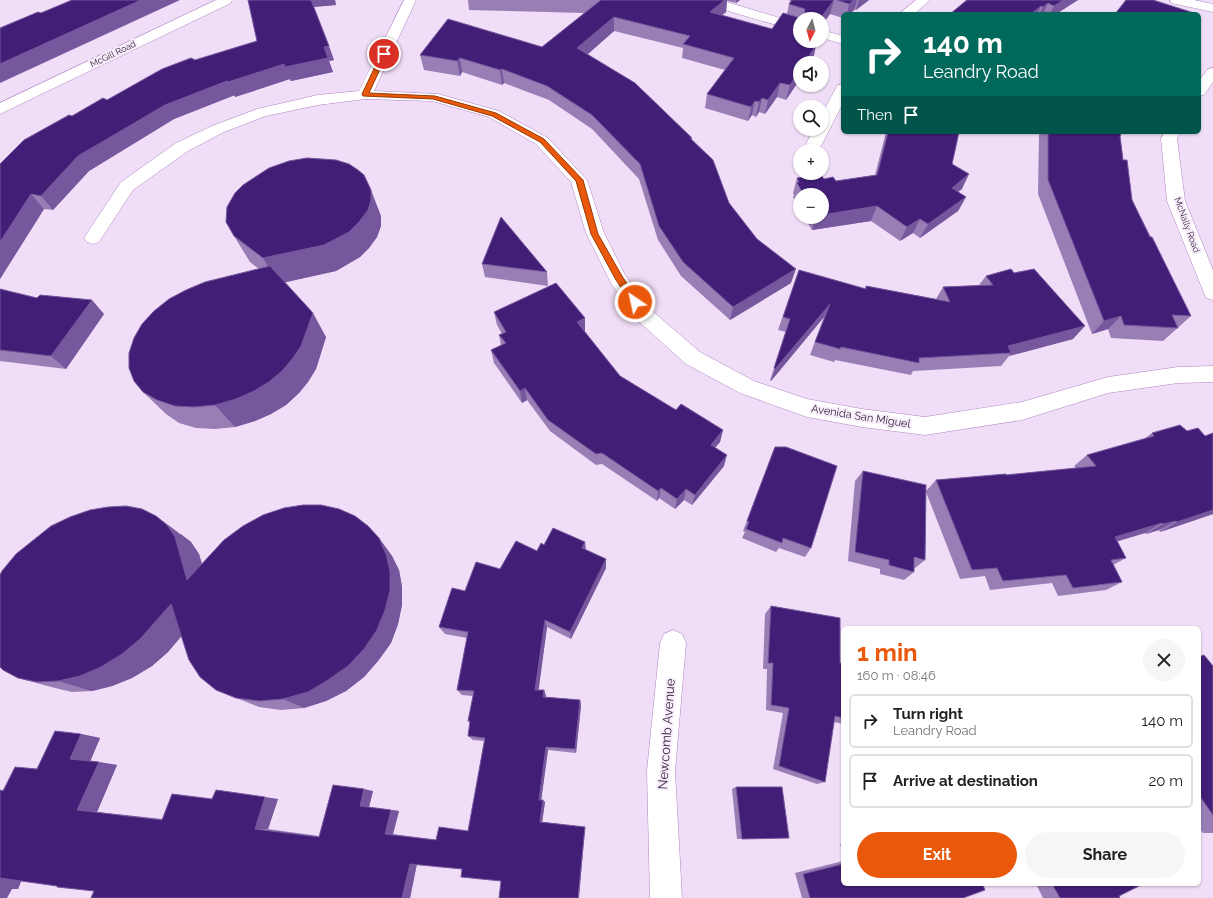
<!DOCTYPE html>
<html lang="en">
<head>
<meta charset="utf-8">
<style>
  body { margin:0; font-family:Raleway,sans-serif; background:#f6f6f6; color:#202124; height:100vh; display:flex; flex-direction:column; font-size:15px; white-space:nowrap }
  * { box-sizing:border-box; margin:0 }
  p { font-size:13px; color:#757577 }
  .icon { flex:none; width:22px; height:22px; fill:none; stroke:currentColor; stroke-width:2; stroke-linecap:round; stroke-linejoin:round }
  .map { position:relative; flex:1; overflow:hidden }
  .side { position:absolute; left:841px; top:626px; width:360px; height:260px; display:flex; flex-direction:column; background:#fff; border-radius:6px; box-shadow:0 1px 3px #0004 }
  .side>* { flex:none }
  .top-card { position:absolute; left:841px; top:12px; width:360px; height:122px; border-radius:6px; box-shadow:0 1px 3px #0004; background:#00695c; color:#fff; overflow:hidden }
  .needle { width:26px; rotate:186deg }
  .buttons { position:absolute; left:793px; top:12px; display:grid; gap:8px }
  .buttons a { display:grid; place-items:center; width:36px; height:36px; border-radius:50%; background:#fff; box-shadow:0 1px 3px #0004; font-size:20px }
  .pin { position:absolute; display:grid; place-items:center; width:34px; height:34px; color:#fff; margin:-17px; border:2px solid #fff; border-radius:50%; box-shadow:0 1px 4px #0007 }
  .me { position:absolute; width:44px; margin:-22px; rotate:326deg; stroke-linejoin:round; filter:drop-shadow(0 0 3px #0008) }
  .turn { display:flex; align-items:center; gap:14px; height:84px; padding:0 16px; font-size:18px }
  .turn .icon { width:52px; height:52px; stroke-width:2.5 }
  .turn b { display:block; font-size:28px; line-height:34px }
  .then { display:flex; align-items:center; height:38px; padding:0 16px; background:#0003; gap:8px; font-size:15px }
  .round { display:grid; place-items:center; flex:none; width:42px; height:42px; border-radius:21px; background:#f6f6f6 }
  .summary { display:flex; align-items:center; justify-content:space-between; height:68px; padding:0 16px }
  h1 { font-size:24px; font-weight:700; line-height:30px; color:#ea580c }
  .button { display:flex; gap:8px; margin-top:auto; padding:8px 16px }
  .button a { flex:1; height:46px; border-radius:24px; background:#ea580c; color:#fff; font-size:16px; font-weight:700; line-height:46px; text-align:center }
  .button a+a { background:#f6f6f6; color:#202124 }
  ul { padding:0; list-style:none }
  li { display:flex; align-items:center; gap:12px; height:54px; margin:0 8px 6px; padding:0 8px; border:2px solid #e0e0e0; border-radius:6px }
  li div { flex:1 }
  li b { display:block; font-size:15px }
  li em { font-style:normal }
  .map>svg:first-child { display:block }
</style>
</head>
<body>
<div class="map">
<svg width="1213" height="898" viewBox="0 0 1213 898">
  <rect width="100%" height="100%" fill="#f0ddf7"/>
  <g fill="none" stroke-linecap="round" stroke-linejoin="round">
    <defs>
      <path id="minor" d="M216,0H232L231,3L0,114V103Z
        M404,0H416L374,91L438,94L499,111L548,138L587,180L604,233L625,275L650,309L700,352L754,381L807,399L862,409L925,417L1022,402L1108,377L1178,367L1213,366V382L1178,383L1108,393L1022,420L925,435L862,427L807,417L740,393L686,364L636,319L611,283L586,233L571,182L536,144L489,117L432,101L365,99L318,105L266,116L224,132L188,151L133,190L99,242L93,244L87,242L84,238L121,182L176,143L212,126L257,109L318,95L359,91Z
        M700,0H720L800,24V32L701,3Z
        M916,0H930L914,14H899Z
        M822,30L843,36V44L822,38Z
        M1213,68V82L1204,95L1199,96V81L1208,69Z
        M843,84V103L822,144L820,147L814,149L808,147L806,144L814,129H822V114L836,88L838,85Z
        M1165,132H1181L1177,138L1185,201L1213,270V300L1206,298L1204,293L1167,201L1161,138Z
        M673,630L682,634L686,643L675,771L682,898H650L647,771L660,643L664,634Z"/>
      <path id="tertiary" d="M1170,0H1194L1213,4V12L1171,3Z"/>
    </defs>
    <use href="#minor" stroke="#b284c1" stroke-width="1"/>
    <use href="#tertiary" stroke="#b284c1" stroke-width="1"/>
    <use href="#minor" fill="#fff" fill-rule="evenodd"/>
    <use href="#tertiary" fill="#fff" fill-rule="evenodd"/>
  </g>
  <path fill="#997eb6" d="M248,0H335L336,5L313,7L334,60L329,61L333,72L291,81L290,79L235,97V95L174,119L89,171L53,210L44,209L0,279V164L72,116L107,100L257,41Z
    M468,0H740L736,3L727,1L726,12L722,15L772,29L787,14L789,4L791,1L788,0H869L856,10H854L850,14H843V18L830,14L809,43L816,45L813,60L800,63V79L786,100L777,97L765,114L759,112L756,117L752,115L748,121L705,108L707,94L725,70L682,58L683,48L614,31L587,54L692,138V140L729,203L791,283L730,320L681,276L658,240L639,179L592,129L549,100L504,83L502,85L462,72L460,76L424,70L420,55L542,47L584,13L469,10Z
    M967,0H1078L1056,14H950Z
    M886,132H959L956,146L952,164L962,189L958,192L966,197L958,211L920,238L913,233L900,241L871,221L812,230L804,217H822V195H800V209L793,197L794,195L793,193L797,178L824,179L836,181L875,175Z
    M1041,132H1122L1120,136L1123,160L1132,200L1191,316L1163,341L1111,338L1108,329L1092,334L1038,194L1039,135Z
    M381,216V226L377,237L369,248L360,257L336,271L284,282L326,337L316,369L308,382L299,393L286,405L271,414L255,421L235,427L215,429L196,428L179,423L166,414L143,392L259,269L250,262L234,236Z
    M482,264L547,272L548,286L485,277Z
    M799,270L865,289L866,286L936,299L943,287L979,285L986,276L1073,339L1009,356L1001,366L913,371L911,375L835,360L834,362L810,355L824,317L771,381L770,380L786,332L778,330Z
    M0,289L104,314L66,369L0,361Z
    M494,312L585,318V332L620,376L676,410L723,430L720,442L715,447L724,466L692,505L684,500L675,509L659,498L657,501L602,464L596,465L550,431L527,400L522,403L494,363L491,350L501,345L499,335L502,334L497,325Z
    M1152,433L1213,514L1160,532L1159,530L1146,534L1145,533L1117,541L1126,558L1113,565L1122,582L1106,590L1058,596L1052,583L990,590L985,576L960,579L926,492L925,560L915,568H914V572L904,580L880,574V569L848,561L855,481L863,471L926,491L936,480L1006,475L1076,468L1074,466L1087,455L1144,439Z
    M775,447L811,548L805,557L779,548L776,552L742,538L745,532L743,531Z
    M181,534L191,542L199,554L202,564L379,538L392,556L399,570L402,587V605L398,624L391,643L378,661L364,677L346,691L326,701L304,708L281,710L259,707L216,690L181,636L168,652L152,666L132,678L112,686L92,691L72,692L55,688L18,678Z
    M544,545L585,550L606,559V568L571,639L547,627L538,690H544L546,696V697L580,700L581,706L576,753L548,750L541,800L545,802L542,822L585,827L501,881L462,869L417,864L410,898H91L94,891L21,881L18,889H12L0,898V790H3L37,769L81,734L100,738L90,761L117,765L97,812L163,819L212,799H278L268,829L319,836L373,791L369,807L399,811L393,834L436,840L469,831L484,741L473,740L468,736L470,723L468,721L473,696L462,695L457,690L467,638L445,634L439,627L465,591L500,569L537,551Z
    M771,606L840,663H843V724L834,722L825,782L817,784L773,769L783,713L766,710L767,669H763L765,614Z
    M1204,655L1213,666V833H1203L1199,828V656Z
    M736,787L789,838L737,839L732,789Z
    M840,844H843V852Z
    M843,861V884L963,898H802L795,873Z
    M1036,884H1143L1119,896L1120,898H1043Z"/>
  <path fill="#76579d" d="M141,0H180L0,83V64Z
    M310,0H335L336,5L313,7Z
    M725,0H727L726,12L709,26L710,12Z
    M736,0H740L736,3Z
    M834,0L830,14L822,25V19H820Z
    M854,0H857L854,10L850,14H847L849,4Z
    M859,0H869L856,10Z
    M1063,0H1078L1056,14H1050L1054,6Z
    M1048,3L1043,14H1039L1043,7Z
    M1041,6L1037,14H1031Z
    M614,17V31L578,63L577,48Z
    M804,41H811L800,56Z
    M816,45L813,60L810,63H805Z
    M329,46L334,60L329,61L333,72L291,81L290,79L235,97L228,82L324,47Z
    M460,58L462,72L460,76L457,61Z
    M502,69L504,83L502,85L500,70Z
    M800,70V79L786,100L790,85Z
    M227,81L235,95L174,119L89,171L53,210L41,196L78,156L165,105Z
    M780,83L777,97L765,114L768,100Z
    M762,98L759,112L756,117L759,102Z
    M755,101L752,115L748,121L751,107Z
    M969,174L962,189L944,202L952,188Z
    M371,190L381,216V226L377,237L369,248L360,257L336,271L278,284L263,258Z
    M31,194L44,209L0,279V242Z
    M966,197L958,211L920,238L928,224Z
    M877,206L871,221L812,230L816,217H822V215Z
    M920,219L913,233L900,241L907,227Z
    M796,269L791,283L730,320L733,307Z
    M92,300L104,314L66,369L51,356Z
    M830,304L824,317L771,381L775,369Z
    M313,313L326,337L316,369L308,382L299,393L286,405L271,414L255,421L235,427L215,405Z
    M1121,316L1108,329L1092,334L1104,321Z
    M585,318V331L577,335V322Z
    M1085,326L1073,339L1009,356L1011,353L1008,346Z
    M525,388L527,400L522,403L520,391Z
    M723,430L720,442L708,456L711,445Z
    M727,455L724,466L692,505L695,495Z
    M661,488L659,498L657,501L658,491Z
    M686,489L684,500L675,509L677,499Z
    M1213,510V514L1160,532L1177,522Z
    M156,516L191,542L199,554L211,595L187,580Z
    M1176,521L1159,530L1146,534L1163,524Z
    M1162,523L1145,533L1099,547L1115,537Z
    M379,538L392,556L399,570L402,587V605L398,624L391,643L378,661L364,677L346,691L326,701L304,708L283,699Z
    M585,542L586,551L582,548Z
    M606,559V568L571,639L570,632Z
    M171,604L197,618L168,652L152,666L132,678L112,686L92,691L58,681Z
    M545,620L547,627L538,695L535,690Z
    M544,690L546,696L545,702L543,697Z
    M580,700L581,706L576,753L575,749Z
    M81,734L100,738L90,762L70,759Z
    M546,747L548,750L541,802L539,800Z
    M99,762L117,765L97,812L77,810Z
    M364,789L373,791L369,807L360,806Z
    M265,797L278,799L268,829H255Z
    M543,800L545,802L542,823L540,822Z
    M391,810L399,811L393,834H385Z
    M585,827L579,898H578Z
    M417,863L410,898H402L410,864Z
    M23,877L18,889H12L7,898H0V878Z"/>
  <path fill="#421e76" stroke="#76579d" d="M72,0H141L0,64V28L38,12L41,13Z
    M248,0H311L329,46L324,47L328,58L285,67L284,64L228,82L227,81L165,105L78,156L41,196L31,194L0,242V164L24,140L69,115L72,116L103,98L107,100L162,69L191,58L195,60L257,41Z
    M601,0H725L710,12L772,29L783,13L804,19L805,9L789,4L792,0H834L820,19H800V41H804L803,42L816,45L805,63H800V70L790,85L780,83L768,100L762,98L759,102L755,101L751,107L707,94L734,58L683,44L690,36L614,17L577,48L635,83L692,138H690L713,160L729,203L757,239L796,269L733,307L683,262L659,226L640,164L592,115L547,86L502,69L500,70L460,58L457,61L420,55L448,19L542,47Z
    M837,0H854L849,4Z
    M967,0H1063L1054,6L1048,3L1043,7L1041,6L1031,14H950Z
    M1126,0H1153L1194,13L1193,14H1115Z
    M888,132H959L956,146L952,164L969,174L952,188L966,197L928,224L920,219L907,227L877,206L822,215V195H804L797,183L799,182L797,178L821,175L824,179L833,177L836,181L877,175Z
    M1048,132H1122L1120,136L1123,160H1127L1132,200L1150,237H1152L1191,316L1172,315L1178,328L1124,325L1121,316L1104,321L1048,180Z
    M307,158L336,160L349,164L358,170L364,175L371,190V200L368,210L359,222L349,232L324,245L263,258L234,236L226,222L227,207L235,193L243,185L269,168L289,161Z
    M501,217L547,272L482,264Z
    M270,266L313,313L301,346L293,358L283,370L269,382L254,391L236,399L215,405L194,407L175,406L157,400L143,392L134,381L129,368V353L134,338L142,324L154,311L169,299L186,290L205,282Z
    M1011,269L1014,273L1034,269L1085,326L1008,346L1011,353L919,358V363L841,347L840,349L815,342L830,304L775,369L774,368L790,319L783,317L799,270L866,289V286L950,302L943,287L993,285L986,276Z
    M556,283L585,318L577,322L620,376L676,410L681,404L723,430L711,445L727,455L695,495L686,489L677,499L661,488L658,491L602,453L596,454L548,420L525,388L520,391L491,350L506,343L499,335L506,332L494,312Z
    M0,289L37,298L40,295L92,300L51,356L0,350Z
    M1180,425L1187,431L1198,428L1205,436L1213,433V510L1177,522L1176,521L1163,524L1162,523L1115,537L1126,558L1111,560L1122,582L1073,588L1066,575L1003,581L997,568L972,570L936,480L1006,474V475L1096,466L1087,455L1154,436L1152,433Z
    M775,447H786L837,466L811,548L783,538L782,543L746,529L749,522L747,521Z
    M863,471L926,485L925,560L914,557V572L889,565V560L855,552Z
    M303,505H321L339,509L355,516L368,526L379,538L386,554L390,571V591L385,610L377,630L364,649L348,666L328,680L308,692L283,699L259,701L236,698L216,690L200,677L189,660L171,604L140,639L122,654L101,667L80,676L58,681L37,682L18,678L3,670L0,667V575L2,571L16,554L51,526L70,517L90,510L108,507L126,506L142,509L156,516L167,525L175,537L187,580L224,540L243,526L263,515L284,508Z
    M553,528L585,542L582,548L606,559L570,632L545,620L535,690H544L543,697L580,700L575,749L546,747L539,800H543L540,822L585,827L578,898H499L501,881L461,877L462,869L410,864L402,898H91L94,891L57,887V886L0,878V790L3,791L15,767L37,769L55,731L81,734L70,759L99,762L77,810L162,820L172,794L212,799L216,790L265,797L255,829L319,837L333,785L364,789L360,806L391,810L385,834L436,840L439,827L468,831L485,738L468,736L470,721H468L474,691L457,690L468,632L439,627L452,588L465,591L476,562L500,569L516,541L537,551L541,543L544,545Z
    M771,606L840,618V663H843V718L835,716L825,782L779,766L789,708L771,705L773,663H768Z
    M1204,655L1213,666V815L1199,795V657Z
    M736,787H782L789,838L742,839Z
    M843,864V884H984L983,885L985,890L963,898H810L803,874Z
    M1052,884H1143L1119,896L1120,898H1060Z"/>
  <path fill="#ea580c" stroke="#983908" d="M384,52L387,54L369,93L435,96L496,113L544,139L583,180L598,234L622,276L639,302L638,304H632L616,280L591,234L576,181L540,142L492,116L433,99L363,96L362,94L381,54Z"/>
  <g text-anchor="middle" stroke-width="4" stroke-linejoin="round" paint-order="stroke">
    <g font-size="9" fill="#38263f" stroke="#f8eefb">
      <text transform="translate(113 54) rotate(-26)" y="3">McGill Road</text>
      <text transform="translate(1187 225) rotate(70)" y="3">McNally Road</text>
    </g>
    <g font-size="11" fill="#38263f" stroke="#f8eefb">
      <text transform="translate(861 416) rotate(9)" y="4">Avenida San Miguel</text>
    </g>
    <g font-size="13" fill="#38263f" stroke="#f8eefb">
      <text transform="translate(666 734) rotate(-86)" y="5">Newcomb Avenue</text>
    </g>
  </g>
</svg>
<div class="buttons">
<a><svg class="needle" viewBox="-14 -14 28 28"><path d="M0-13l5 13h-10z" fill="#e53935"/><path d="M0 13l5-13h-10z" fill="#757577"/></svg></a>
<a><svg class="icon" aria-label="sound" viewBox="0 0 24 24"><path d="M4 9h4l5-4v14l-5-4H4zM17 9q2 3 0 6"/></svg></a>
<a><svg class="icon" aria-label="search" viewBox="0 0 24 24"><circle cx="10" cy="10" r="6"/><path d="M15 15l6 6"/></svg></a>
<a>+</a>
<a>−</a>
</div>
<div class="pin" style="left:384px;top:54px;background:#d93025"><svg class="icon" aria-label="arrive" viewBox="0 0 24 24"><path d="M6 21V4h12l-3 4 3 4H6"/></svg></div>
<svg class="me" style="left:635px;top:302px" viewBox="-20 -20 40 40"><circle r="17" fill="#ea580c" stroke="#fff" stroke-width="3"/><path d="M0-11L8 9 0 5-8 9z" fill="#fff"/></svg>
<div class="top-card">
<div class="turn"><svg class="icon" aria-label="right" viewBox="0 0 24 24"><path d="M7 20v-9h11M14 6l5 5-5 5"/></svg><div><b>140 m</b>Leandry Road</div></div>
<div class="then">Then<svg class="icon" aria-label="arrive" viewBox="0 0 24 24"><path d="M6 21V4h12l-3 4 3 4H6"/></svg></div>
</div>
<section class="side">
<div class="summary"><div><h1>1 min</h1><p>160 m · 08:46</p></div><a class="round"><svg class="icon" aria-label="close" viewBox="0 0 24 24"><path d="M6 6l12 12M18 6L6 18"/></svg></a></div>
<ul>
<li><svg class="icon" aria-label="right" viewBox="0 0 24 24"><path d="M7 20v-9h11M14 6l5 5-5 5"/></svg><div><b>Turn right</b><p>Leandry Road</p></div><em>140 m</em></li>
<li><svg class="icon" aria-label="arrive" viewBox="0 0 24 24"><path d="M6 21V4h12l-3 4 3 4H6"/></svg><div><b>Arrive at destination</b></div><em>20 m</em></li>
</ul>
<div class="button"><a>Exit</a><a>Share</a></div>
</section>
</div>
</body>
</html>
